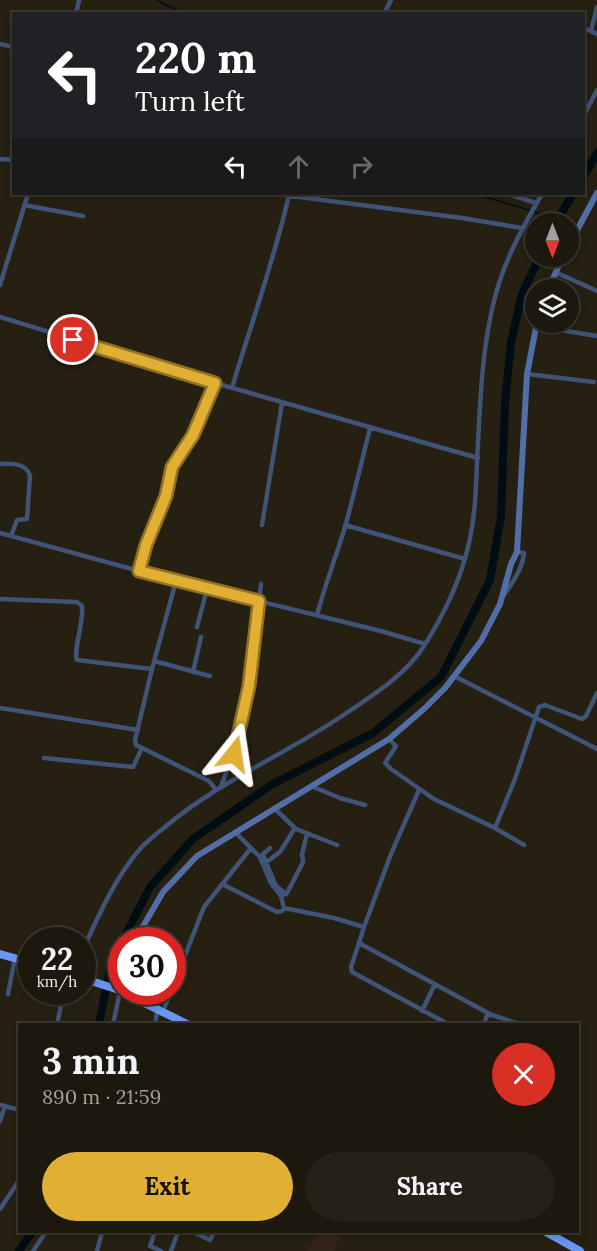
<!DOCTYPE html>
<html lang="en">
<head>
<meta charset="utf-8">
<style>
  body { margin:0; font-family:Lora,serif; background:#252117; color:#f1f3f6; height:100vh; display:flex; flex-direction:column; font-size:22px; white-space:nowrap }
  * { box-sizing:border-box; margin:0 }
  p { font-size:20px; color:#a0a09e }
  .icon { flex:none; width:33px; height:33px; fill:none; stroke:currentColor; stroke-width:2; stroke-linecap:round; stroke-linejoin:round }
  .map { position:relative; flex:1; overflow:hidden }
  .drawer { position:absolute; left:18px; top:1023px; width:561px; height:210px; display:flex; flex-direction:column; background:#1c180e; border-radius:0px; box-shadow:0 3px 9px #0003,0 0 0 2px #3a372e }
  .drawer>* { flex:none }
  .top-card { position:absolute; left:12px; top:12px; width:573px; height:183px; border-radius:0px; box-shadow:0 3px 9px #0003,0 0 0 2px #3a372e; background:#202124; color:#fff; overflow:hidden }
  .needle { width:39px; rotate:180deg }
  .tools { position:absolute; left:525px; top:213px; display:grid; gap:12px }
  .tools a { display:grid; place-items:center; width:54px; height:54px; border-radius:50%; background:#1c180e; box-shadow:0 3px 9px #0003,0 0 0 2px #3a372e; font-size:30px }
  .speed { position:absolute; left:18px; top:927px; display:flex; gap:12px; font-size:30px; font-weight:700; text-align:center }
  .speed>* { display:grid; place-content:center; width:78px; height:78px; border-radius:50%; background:#1c180e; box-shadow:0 3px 9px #0003,0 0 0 2px #3a372e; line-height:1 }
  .speed small { font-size:15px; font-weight:400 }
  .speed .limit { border:9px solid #d22; background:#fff; color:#111 }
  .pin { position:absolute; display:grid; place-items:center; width:51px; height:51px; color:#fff; margin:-26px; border:3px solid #fff; border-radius:50%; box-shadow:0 2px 6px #0007 }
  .me { position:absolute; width:66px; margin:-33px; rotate:15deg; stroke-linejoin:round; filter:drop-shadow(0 0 4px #0008) }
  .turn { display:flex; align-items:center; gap:21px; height:126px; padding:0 24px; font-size:27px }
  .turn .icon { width:78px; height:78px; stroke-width:2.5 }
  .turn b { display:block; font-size:42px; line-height:51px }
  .lanes { display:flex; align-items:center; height:57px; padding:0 24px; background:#0003; justify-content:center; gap:30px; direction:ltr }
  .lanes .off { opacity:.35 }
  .round { display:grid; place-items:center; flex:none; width:63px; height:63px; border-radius:32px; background:#252117 }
  .headline { display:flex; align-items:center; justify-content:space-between; height:102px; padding:0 24px }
  h1 { font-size:36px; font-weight:700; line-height:45px }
  .button { display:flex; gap:12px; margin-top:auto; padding:12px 24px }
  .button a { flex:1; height:69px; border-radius:36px; background:#e1af34; color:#111; font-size:24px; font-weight:700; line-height:69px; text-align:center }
  .button a+a { background:#252117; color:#f1f3f6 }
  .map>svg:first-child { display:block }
</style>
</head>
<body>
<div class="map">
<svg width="597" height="1251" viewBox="0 0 597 1251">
  <rect width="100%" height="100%" fill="#252012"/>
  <path fill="#332419" d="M317,1232H342L334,1251H308Z"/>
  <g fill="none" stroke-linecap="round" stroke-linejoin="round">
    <path stroke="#000d13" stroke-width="1.5" d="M157,0L183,14
      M476,194L558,219"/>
    <path stroke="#000d13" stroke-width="8" d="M584,176L597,153
      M555,224L573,194
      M123,940L150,887L193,839L271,785L373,733L441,677L490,580L501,516L505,403L511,342L522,294L540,256
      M99,1024L111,965L122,944
      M19,1251L32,1232"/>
    <path stroke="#405378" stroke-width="4.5" d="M76,14L79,0
      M384,14L391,0
      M584,28L597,34
      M591,31L597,7
      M0,44L14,47
      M584,115L597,90
      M0,159L14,160
      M276,194L462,218L522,228
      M508,194L536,203
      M24,205L83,216
      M555,272L597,291
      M0,285L28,194
      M0,317L215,383L478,458
      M536,326L597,336
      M527,374L594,382
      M232,388C251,324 274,261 289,195
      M0,464C11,463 25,463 30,475L27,519L17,520L11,536
      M262,525L282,403
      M345,525L465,559
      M0,533L176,581L381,631L425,644
      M139,571L146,545L162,509L172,467L193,435L215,383
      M504,595C512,583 523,568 524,553L517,552
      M0,599L77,602L82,606C84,622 73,650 77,660L152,669L176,581
      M317,615C325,585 336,557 345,527C354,494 362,461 370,428
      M197,627L207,589
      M154,661L210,676
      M152,669L135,740L136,745L209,781L216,790
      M193,672L201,637
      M454,676L597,749
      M0,708L138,730
      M389,739L396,746L385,763L391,769L434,799L495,828L524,845
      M44,758L133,767L142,748
      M221,786C247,721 253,653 261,584
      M311,786L340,798L365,805
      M274,808L296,829L337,845
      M495,828L515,779L539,707L545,705L582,719L586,716L597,693
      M235,832L260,857L271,883L281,896L284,908L334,918L364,927L359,943L488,1013L484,1024
      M263,855L276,886L286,894
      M261,856L270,848
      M264,864L280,852L295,828
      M222,884L277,912L282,911L285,908
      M281,896L287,893L303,862L302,854L307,834
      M364,927L391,854L419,790
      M359,943L351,967L352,972L448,1024
      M82,952C98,917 114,879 140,849C147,841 156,834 165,827C218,782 284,755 342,716C370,697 405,676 424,646C443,616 460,581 468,547C475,519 476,490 477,462C480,409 481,353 494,301C503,263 522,228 542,194
      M172,989L204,907L251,848
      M8,994L15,958
      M163,1011L171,992
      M422,1011L435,984
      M489,1014L519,1024
      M57,1024L64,992
      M113,1024L120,992
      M155,1024L158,1008
      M0,1105L20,1110
      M0,1121L5,1106
      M0,1209L20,1179
      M155,1232L150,1246L161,1251
      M193,1232L210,1240L214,1232
      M33,1251L46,1232
      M97,1251L102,1232
      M171,1251L178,1232"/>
    <path stroke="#516ea9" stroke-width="6" d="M568,247L597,193
      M548,290L563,256
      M135,940L163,892L197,856L389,739L424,709L445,688L481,641L500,604L511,564L517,552L527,374L537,322"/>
    <path stroke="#6996f3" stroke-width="8" d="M0,954L32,963
      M82,978L122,991
      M122,992L187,1024
      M546,1232L580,1251"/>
  </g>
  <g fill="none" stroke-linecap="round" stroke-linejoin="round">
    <defs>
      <path id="route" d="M73,340L215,383L193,435L172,467L166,496L146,545L139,571L259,601L249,686L234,754"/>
    </defs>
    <use href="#route" stroke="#927222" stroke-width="15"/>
    <use href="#route" stroke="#e1af34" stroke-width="10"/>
  </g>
</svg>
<div class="tools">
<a><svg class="needle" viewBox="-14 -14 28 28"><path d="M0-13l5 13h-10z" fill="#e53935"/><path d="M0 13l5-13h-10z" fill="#a0a09e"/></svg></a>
<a><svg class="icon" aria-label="layers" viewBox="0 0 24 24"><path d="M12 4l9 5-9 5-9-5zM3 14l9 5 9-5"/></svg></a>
</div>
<div class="speed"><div>22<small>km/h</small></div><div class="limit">30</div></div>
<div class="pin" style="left:73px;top:340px;background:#d93025"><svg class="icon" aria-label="arrive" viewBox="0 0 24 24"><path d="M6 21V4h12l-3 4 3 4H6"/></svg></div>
<svg class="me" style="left:234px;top:754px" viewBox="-20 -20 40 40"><path d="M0-17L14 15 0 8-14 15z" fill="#e1af34" stroke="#fff" stroke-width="4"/></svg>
<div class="top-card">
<div class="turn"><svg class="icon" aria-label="left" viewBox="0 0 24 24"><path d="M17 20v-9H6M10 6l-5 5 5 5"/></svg><div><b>220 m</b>Turn left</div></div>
<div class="lanes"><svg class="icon" aria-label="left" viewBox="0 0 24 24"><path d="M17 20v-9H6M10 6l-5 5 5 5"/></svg><svg class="icon off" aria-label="ahead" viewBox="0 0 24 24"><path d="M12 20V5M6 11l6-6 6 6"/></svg><svg class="icon off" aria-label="right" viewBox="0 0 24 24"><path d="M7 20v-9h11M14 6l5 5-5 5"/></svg></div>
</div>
<section class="drawer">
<div class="headline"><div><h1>3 min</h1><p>890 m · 21:59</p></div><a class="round" style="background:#d93025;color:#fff"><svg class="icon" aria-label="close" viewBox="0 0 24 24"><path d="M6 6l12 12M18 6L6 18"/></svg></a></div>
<div class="button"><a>Exit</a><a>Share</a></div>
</section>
</div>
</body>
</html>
